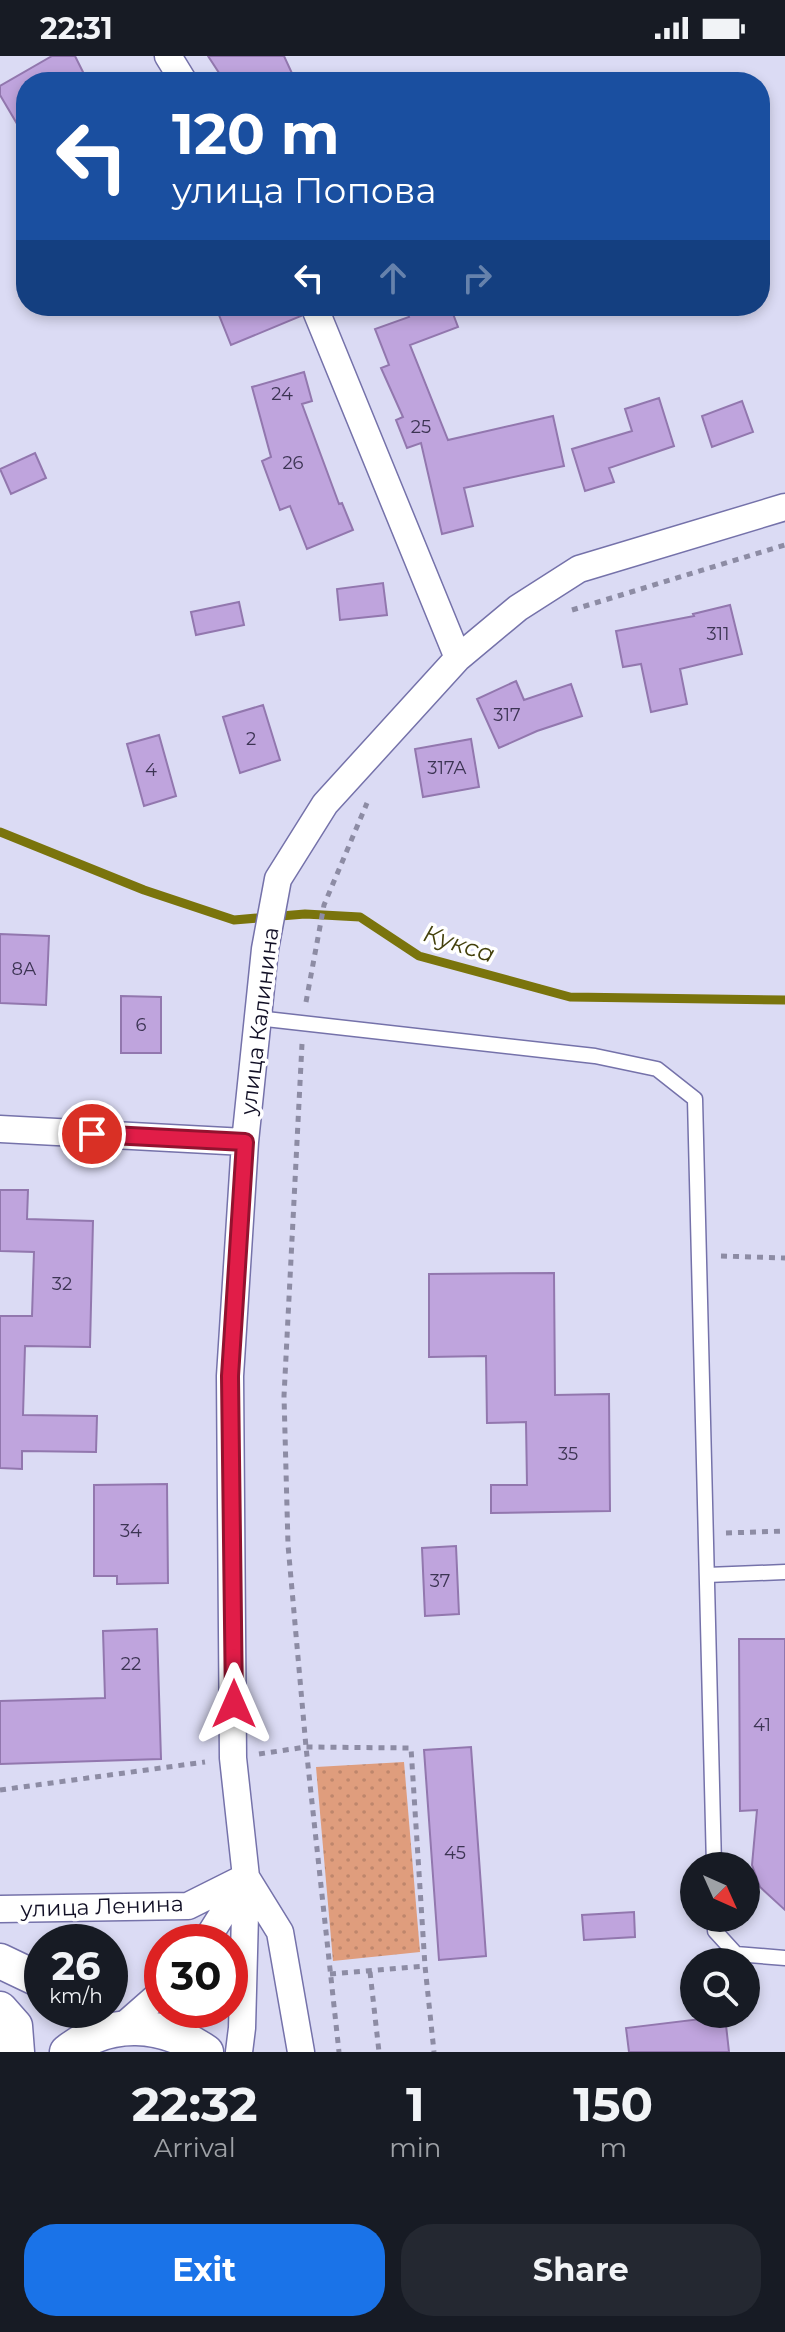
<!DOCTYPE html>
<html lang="en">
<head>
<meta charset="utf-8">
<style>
  body { margin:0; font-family:Montserrat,sans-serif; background:#242831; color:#f1f3f6; height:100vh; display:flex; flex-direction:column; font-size:30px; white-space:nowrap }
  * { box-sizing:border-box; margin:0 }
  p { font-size:26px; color:#9ea1a6 }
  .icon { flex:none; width:44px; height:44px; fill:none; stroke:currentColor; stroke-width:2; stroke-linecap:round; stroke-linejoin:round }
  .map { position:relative; height:1996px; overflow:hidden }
  .details { display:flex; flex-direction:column; background:#171b24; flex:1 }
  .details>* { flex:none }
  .hud { position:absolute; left:16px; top:16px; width:754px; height:244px; border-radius:32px; box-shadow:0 4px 12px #0003; background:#1a4fa0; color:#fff; overflow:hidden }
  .needle { width:52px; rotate:135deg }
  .tools { position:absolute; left:680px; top:1796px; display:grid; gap:16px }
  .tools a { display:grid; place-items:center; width:80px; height:80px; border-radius:50%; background:#171b24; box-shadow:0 4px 12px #0003; font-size:40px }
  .speed { position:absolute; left:24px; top:1868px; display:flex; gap:16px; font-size:40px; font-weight:700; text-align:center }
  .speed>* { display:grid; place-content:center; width:104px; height:104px; border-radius:50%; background:#171b24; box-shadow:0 4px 12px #0003; line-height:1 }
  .speed small { font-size:20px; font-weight:400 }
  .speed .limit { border:12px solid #d22; background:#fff; color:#111 }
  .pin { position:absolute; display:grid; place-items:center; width:68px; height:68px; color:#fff; margin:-34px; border:4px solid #fff; border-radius:50%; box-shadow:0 2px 8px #0007 }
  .me { position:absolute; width:88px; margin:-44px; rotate:0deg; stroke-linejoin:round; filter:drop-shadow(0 0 6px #0008) }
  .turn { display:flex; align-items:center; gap:28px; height:168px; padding:0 24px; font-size:36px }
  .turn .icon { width:104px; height:104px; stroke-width:2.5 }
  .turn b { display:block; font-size:56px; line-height:68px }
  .lanes { display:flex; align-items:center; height:76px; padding:0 24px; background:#0003; justify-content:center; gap:40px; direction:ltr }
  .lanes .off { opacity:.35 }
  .eta { display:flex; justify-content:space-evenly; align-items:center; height:136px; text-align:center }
  .eta b { font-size:48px; font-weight:700; line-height:56px }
  .button { display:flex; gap:16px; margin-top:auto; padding:16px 24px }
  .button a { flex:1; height:92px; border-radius:32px; background:#1a73e8; color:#fff; font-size:32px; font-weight:700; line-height:92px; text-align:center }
  .button a+a { background:#242831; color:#f1f3f6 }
  .status { display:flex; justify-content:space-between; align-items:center; height:56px; padding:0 40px; background:#171b24; direction:ltr }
  .status svg { height:22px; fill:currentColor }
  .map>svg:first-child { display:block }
</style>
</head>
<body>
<div class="status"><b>22:31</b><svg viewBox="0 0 49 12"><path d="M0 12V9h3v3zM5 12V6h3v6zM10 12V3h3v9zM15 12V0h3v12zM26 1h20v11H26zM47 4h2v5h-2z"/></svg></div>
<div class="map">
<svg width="785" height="1996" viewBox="0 0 785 1996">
  <defs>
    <pattern id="grass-dots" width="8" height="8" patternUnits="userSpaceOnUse" patternTransform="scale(2)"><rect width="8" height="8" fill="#df9d7d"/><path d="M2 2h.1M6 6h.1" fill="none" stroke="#be866c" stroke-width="1.8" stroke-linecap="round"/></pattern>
  </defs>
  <rect width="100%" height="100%" fill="#dbdbf4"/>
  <path fill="url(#grass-dots)" d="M404,1706L420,1896L333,1905L316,1711Z"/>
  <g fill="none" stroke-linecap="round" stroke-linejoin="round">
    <path stroke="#7a740c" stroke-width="9" d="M0,776L144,834L234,864L305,858L360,861L419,900L570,941L785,944"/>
  </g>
  <path fill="#bfa4dd" stroke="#9277ae" stroke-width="2" d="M52,0H75L88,26H26V83L0,39V30Z
    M208,0H284L296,26H225Z
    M240,250H298L301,260L231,289L219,259Z
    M405,250H450L458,271L410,289L448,384L553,360L564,410L464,432L473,470L442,478L421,387L407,392L396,364L403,361L381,312L389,309L375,273L409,261Z
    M304,316L312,345L302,348L339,448L342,447L353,474L307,493L290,450L280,454L262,405L271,401L252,331Z
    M659,342L674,390L609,412L614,426L585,435L572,393L632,375L625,353Z
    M742,345L753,376L712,391L702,360Z
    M35,397L46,422L11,438L0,413Z
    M383,527L387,559L340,564L337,533Z
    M239,546L244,569L196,579L191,556Z
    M730,549L742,598L680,613L687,648L651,656L641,608L623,611L616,575L694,560L693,558Z
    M516,625L524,644L571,628L582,660L537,675L499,692L477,643Z
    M263,649L280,704L240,717L223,661Z
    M159,679L176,740L144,750L127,688Z
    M471,683L479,731L423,741L415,693Z
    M0,878L49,880L46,949L0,947Z
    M121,940L161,941V997H121Z
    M0,1134H28L27,1163L93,1165L90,1291L25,1290L23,1359L97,1360L96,1396L22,1395V1413L0,1412V1260H32L34,1196L0,1195Z
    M554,1217L555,1339L609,1338L610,1455L491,1457V1429H527L526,1366L487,1367L486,1300L429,1301V1218Z
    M167,1428L168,1527L117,1528V1520H94V1429Z
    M456,1490L459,1558L425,1560L422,1492Z
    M157,1573L161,1703L0,1708V1645L105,1642L103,1575Z
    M739,1583H785V1854L760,1831L752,1809L757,1754L740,1755Z
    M471,1691L486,1900L439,1904L424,1694Z
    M634,1856L635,1881L584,1884L582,1859Z
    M725,1960L729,1996H629L626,1972Z"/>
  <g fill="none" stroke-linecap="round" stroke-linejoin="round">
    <defs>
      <path id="service" d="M257,962L595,1000L657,1013L695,1043L714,1810
        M707,1519L785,1516
        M715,1862V1875L736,1898L785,1902"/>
      <path id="minor" d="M168,0L184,26
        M314,250L458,602
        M0,1073L245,1086
        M246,1821L280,1876L301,1996
        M0,1853L188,1850L246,1821
        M205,1886L246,1821
        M121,1972L162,1936
        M239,1996L242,1972L246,1821L233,1702L230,1320L245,1086L265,893L278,823L325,748L458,602L518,552L579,513L785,451"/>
      <path id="tertiary" d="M0,1905L42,1925
        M0,1953L15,1970L17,1996
        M67,1996C110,1962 162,1966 206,1996"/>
    </defs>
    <use href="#service" stroke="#7572aa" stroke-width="17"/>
    <use href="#minor" stroke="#7572aa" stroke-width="29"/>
    <use href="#tertiary" stroke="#7572aa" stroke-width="37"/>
    <path stroke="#8d8ca4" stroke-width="5" stroke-dasharray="6 6" stroke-linecap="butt" d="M572,554L785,489
      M306,946L324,849L367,747
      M302,988L284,1340L288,1489L306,1691L339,1996
      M721,1200L785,1202
      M726,1477L785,1475
      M259,1698L306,1691L411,1692L425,1910L434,1996
      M0,1734L205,1706
      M370,1916L379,1996
      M330,1918L425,1910"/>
    <use href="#service" stroke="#fff" stroke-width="14"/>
    <use href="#minor" stroke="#fff" stroke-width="26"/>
    <use href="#tertiary" stroke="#fff" stroke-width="34"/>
  </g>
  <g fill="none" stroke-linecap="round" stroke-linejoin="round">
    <defs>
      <path id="route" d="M92,1078L245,1086L230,1320L234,1648"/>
    </defs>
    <use href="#route" stroke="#92132f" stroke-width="20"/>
    <use href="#route" stroke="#e11d48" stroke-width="14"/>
  </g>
  <g text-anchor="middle" stroke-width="7" stroke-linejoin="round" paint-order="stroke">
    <g font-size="18" fill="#3c3453">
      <text x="282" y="344">24</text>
      <text x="421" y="377">25</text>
      <text x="293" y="413">26</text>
      <text x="718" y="584">311</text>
      <text x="507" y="665">317</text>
      <text x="251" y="689">2</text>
      <text x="447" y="718">317А</text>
      <text x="151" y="720">4</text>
      <text x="24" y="919">8А</text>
      <text x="141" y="975">6</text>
      <text x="62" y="1234">32</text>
      <text x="568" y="1404">35</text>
      <text x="131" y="1481">34</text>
      <text x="440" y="1531">37</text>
      <text x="131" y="1614">22</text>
      <text x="762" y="1675">41</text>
      <text x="455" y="1803">45</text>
    </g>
    <g font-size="22" fill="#110f25" stroke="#fff">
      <text transform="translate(259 965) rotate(-83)" y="8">улица Калинина</text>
      <text transform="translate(102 1850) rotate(-2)" y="8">улица Ленина</text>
    </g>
    <g font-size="24" font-style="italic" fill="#44410c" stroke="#fff">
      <text transform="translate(459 888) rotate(18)" y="8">Кукса</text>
    </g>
  </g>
</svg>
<div class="tools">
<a><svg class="needle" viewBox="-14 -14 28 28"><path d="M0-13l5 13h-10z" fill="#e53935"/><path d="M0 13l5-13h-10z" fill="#9ea1a6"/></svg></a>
<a><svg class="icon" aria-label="search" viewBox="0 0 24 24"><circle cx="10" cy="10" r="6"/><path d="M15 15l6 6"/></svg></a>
</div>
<div class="speed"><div>26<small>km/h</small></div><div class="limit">30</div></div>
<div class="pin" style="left:92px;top:1078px;background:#d93025"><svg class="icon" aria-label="arrive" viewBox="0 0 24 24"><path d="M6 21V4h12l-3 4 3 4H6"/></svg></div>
<svg class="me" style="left:234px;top:1648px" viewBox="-20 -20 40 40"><path d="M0-17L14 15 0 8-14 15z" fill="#e11d48" stroke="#fff" stroke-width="4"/></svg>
<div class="hud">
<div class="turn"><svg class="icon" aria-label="left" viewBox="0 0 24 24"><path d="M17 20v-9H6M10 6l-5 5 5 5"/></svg><div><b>120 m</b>улица Попова</div></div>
<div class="lanes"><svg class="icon" aria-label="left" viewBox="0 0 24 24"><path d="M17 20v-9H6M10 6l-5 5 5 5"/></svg><svg class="icon off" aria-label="ahead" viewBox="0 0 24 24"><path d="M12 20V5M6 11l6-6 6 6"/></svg><svg class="icon off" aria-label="right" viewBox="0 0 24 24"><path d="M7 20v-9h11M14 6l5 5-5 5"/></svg></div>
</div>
</div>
<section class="details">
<div class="eta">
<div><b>22:32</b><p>Arrival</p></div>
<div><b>1</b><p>min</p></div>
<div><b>150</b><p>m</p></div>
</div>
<div class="button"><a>Exit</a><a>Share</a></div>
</section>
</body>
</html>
